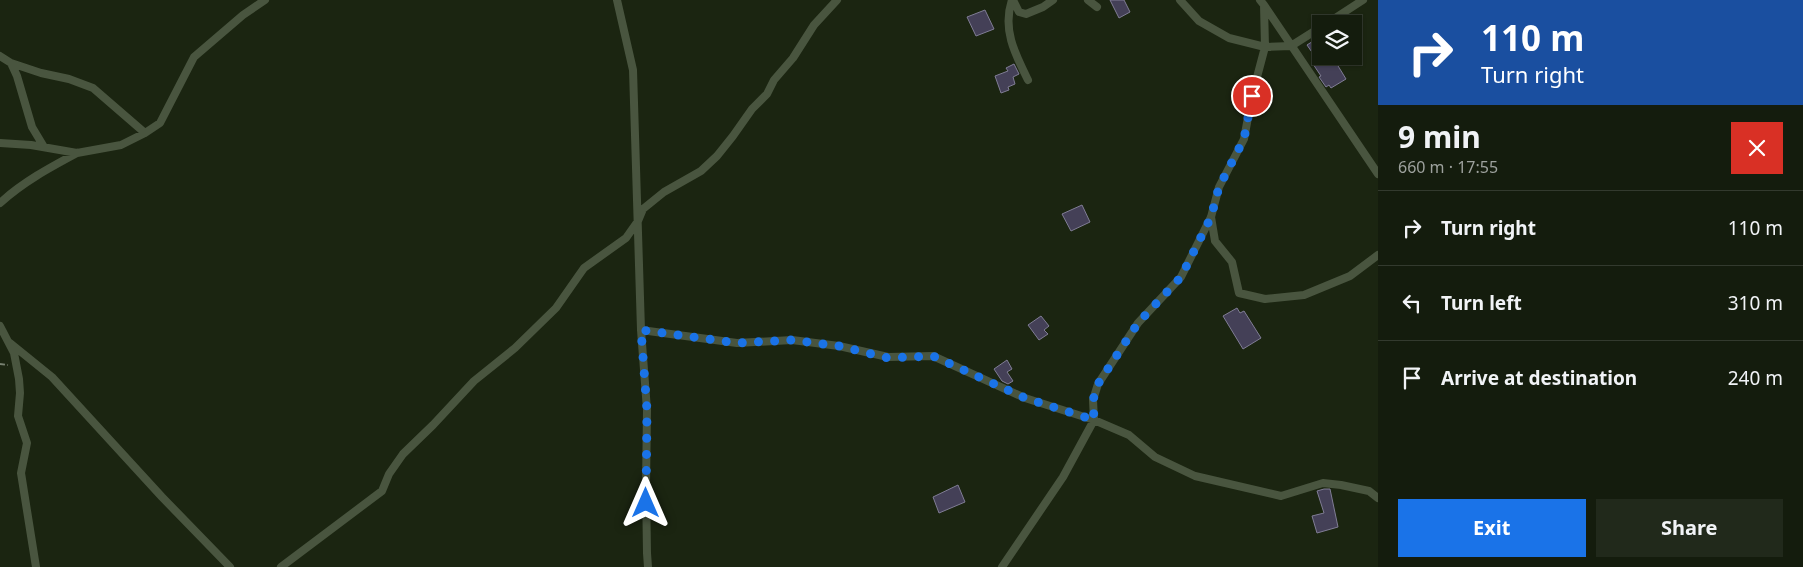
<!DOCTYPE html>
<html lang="en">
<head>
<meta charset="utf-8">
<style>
  body { margin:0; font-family:"Noto Sans",sans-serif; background:#21291b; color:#f1f3f6; height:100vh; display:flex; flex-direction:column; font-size:19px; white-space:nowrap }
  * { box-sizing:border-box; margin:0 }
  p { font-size:16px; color:#9da19d }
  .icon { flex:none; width:28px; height:28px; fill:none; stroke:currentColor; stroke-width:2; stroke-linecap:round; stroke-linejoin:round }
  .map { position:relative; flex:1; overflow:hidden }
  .side { display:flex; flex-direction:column; background:#141c0d; width:425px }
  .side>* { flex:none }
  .top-card { background:#1a4fa0; color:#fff; overflow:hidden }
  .tools { position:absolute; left:1312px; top:15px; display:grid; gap:10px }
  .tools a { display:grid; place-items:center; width:50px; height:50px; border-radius:0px; background:#141c0d; box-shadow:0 1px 4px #0004,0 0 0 1px #333a2e; font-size:25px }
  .pin { position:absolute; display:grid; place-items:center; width:42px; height:42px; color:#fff; margin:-21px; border:2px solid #fff; border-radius:50%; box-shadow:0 1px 5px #0007 }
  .me { position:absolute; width:55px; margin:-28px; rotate:0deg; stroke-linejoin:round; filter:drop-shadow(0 0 4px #0008) }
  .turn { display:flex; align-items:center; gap:18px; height:105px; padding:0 20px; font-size:22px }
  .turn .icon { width:65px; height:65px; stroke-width:2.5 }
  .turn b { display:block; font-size:35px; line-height:42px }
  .round { display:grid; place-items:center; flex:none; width:52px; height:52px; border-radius:0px; background:#21291b }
  .overview { display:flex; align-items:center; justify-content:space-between; height:85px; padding:0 20px }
  h1 { font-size:30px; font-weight:700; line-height:38px }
  .primary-button { display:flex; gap:10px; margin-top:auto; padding:10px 20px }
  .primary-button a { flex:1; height:58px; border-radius:0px; background:#1a73e8; color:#fff; font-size:20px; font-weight:700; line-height:58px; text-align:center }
  .primary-button a+a { background:#21291b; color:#f1f3f6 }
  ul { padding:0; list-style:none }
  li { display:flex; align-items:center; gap:15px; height:75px; padding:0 20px; border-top:1px solid #333a2e }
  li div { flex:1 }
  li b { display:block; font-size:19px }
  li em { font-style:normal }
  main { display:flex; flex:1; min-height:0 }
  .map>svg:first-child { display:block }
</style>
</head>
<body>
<main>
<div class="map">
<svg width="1378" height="567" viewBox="0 0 1378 567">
  <rect width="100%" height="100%" fill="#1b2511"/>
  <path fill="#444057" stroke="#807d95" d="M1110,0H1124L1130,12L1119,18Z
    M985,10L994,29L976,36L967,17Z
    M1321,36V56H1332L1346,79L1331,88L1329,85L1326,87L1319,77L1321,76L1313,64L1318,61L1307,45Z
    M1014,64L1019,74L1013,77L1015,84L1008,87L1009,90L1001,93L995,76L1008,71L1006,68Z
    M1082,205L1090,222L1071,231L1062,214Z
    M1237,308L1240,313L1244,311L1261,338L1243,349L1223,316Z
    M1041,316L1049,326L1044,330L1048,334L1039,340L1028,325Z
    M1007,360L1012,369L1007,372L1013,381L1008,384L1002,381L994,369Z
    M958,485L965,502L939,513L933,497Z
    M1324,489H1330L1338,527L1317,533L1312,516L1324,513L1317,491Z"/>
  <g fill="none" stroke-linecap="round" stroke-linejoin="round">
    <path stroke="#788171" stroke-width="2" stroke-dasharray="5 2.5" stroke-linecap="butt" d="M0,364L8,365"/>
    <path stroke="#49553f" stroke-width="8" d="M617,0L633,70L641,330L647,410L646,486L647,553L648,567
      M1012,0C1002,29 1015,54 1028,80
      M1013,0L1019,12L1026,14L1043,7L1053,0
      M1088,0L1097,7
      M1180,0L1199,21L1229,38L1265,47L1291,46L1321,27
      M1264,5L1378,174
      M1326,24L1363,0
      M0,56L11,63L17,76L32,127L44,147
      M11,63L41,73L69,79L93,88L145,133
      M0,143L31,145L77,153L121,145L145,133L160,123L194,57L243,15L265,0
      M0,203C23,182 49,168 77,153
      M1211,217L1215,241L1232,262L1239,293L1265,299L1304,295L1350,276L1378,255
      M0,326L14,353L19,379L20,393L18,416L27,443L21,473L36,567
      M641,330L737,343L792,340L839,346L888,357L933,356L1025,398L1094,420L1129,435L1155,457L1195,476L1281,496L1323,483L1341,485L1369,491L1378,498
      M10,343L52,377L162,497L230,567
      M281,567L382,491L389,474L403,454L433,425L474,381L515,348L556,308L584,268L626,238L638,221L643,209L664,192L701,171L717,156L733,136L752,109L767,94L774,80L793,58L814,25L837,0
      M1002,567L1063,477L1094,420L1093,400L1098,384L1138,323L1181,277L1211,217L1219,187L1244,139L1252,96L1265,47L1264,5L1260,0"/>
  </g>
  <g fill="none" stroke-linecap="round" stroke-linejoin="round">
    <path stroke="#1a73e8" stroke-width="9" stroke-dasharray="0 16.2" d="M646,503L647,410L641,330L737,343L792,340L839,346L888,358L933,356L1025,398L1094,420L1093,400L1098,384L1138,323L1181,277L1211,217L1219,187L1244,139L1252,96"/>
  </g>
</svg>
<div class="tools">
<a><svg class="icon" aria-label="layers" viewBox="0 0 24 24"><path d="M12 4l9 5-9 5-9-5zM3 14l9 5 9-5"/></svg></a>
</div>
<div class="pin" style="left:1252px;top:96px;background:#d93025"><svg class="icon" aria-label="arrive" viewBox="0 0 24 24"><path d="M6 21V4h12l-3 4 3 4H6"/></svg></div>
<svg class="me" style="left:646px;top:503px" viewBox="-20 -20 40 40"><path d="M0-17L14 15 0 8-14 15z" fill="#1a73e8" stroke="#fff" stroke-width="4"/></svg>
</div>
<section class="side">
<div class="top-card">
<div class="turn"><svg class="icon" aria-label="right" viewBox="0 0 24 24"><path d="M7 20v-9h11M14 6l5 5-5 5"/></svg><div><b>110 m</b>Turn right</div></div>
</div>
<div class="overview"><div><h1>9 min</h1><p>660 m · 17:55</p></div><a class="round" style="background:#d93025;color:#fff"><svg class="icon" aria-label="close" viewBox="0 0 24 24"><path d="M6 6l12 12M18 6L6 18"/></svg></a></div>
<ul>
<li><svg class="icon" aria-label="right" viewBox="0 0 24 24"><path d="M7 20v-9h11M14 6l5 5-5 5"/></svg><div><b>Turn right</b></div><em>110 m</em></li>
<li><svg class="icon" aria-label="left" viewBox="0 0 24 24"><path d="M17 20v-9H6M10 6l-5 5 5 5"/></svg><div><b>Turn left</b></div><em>310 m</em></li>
<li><svg class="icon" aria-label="arrive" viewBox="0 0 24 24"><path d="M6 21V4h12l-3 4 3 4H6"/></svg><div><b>Arrive at destination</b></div><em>240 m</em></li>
</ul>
<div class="primary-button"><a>Exit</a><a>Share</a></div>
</section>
</main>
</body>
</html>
